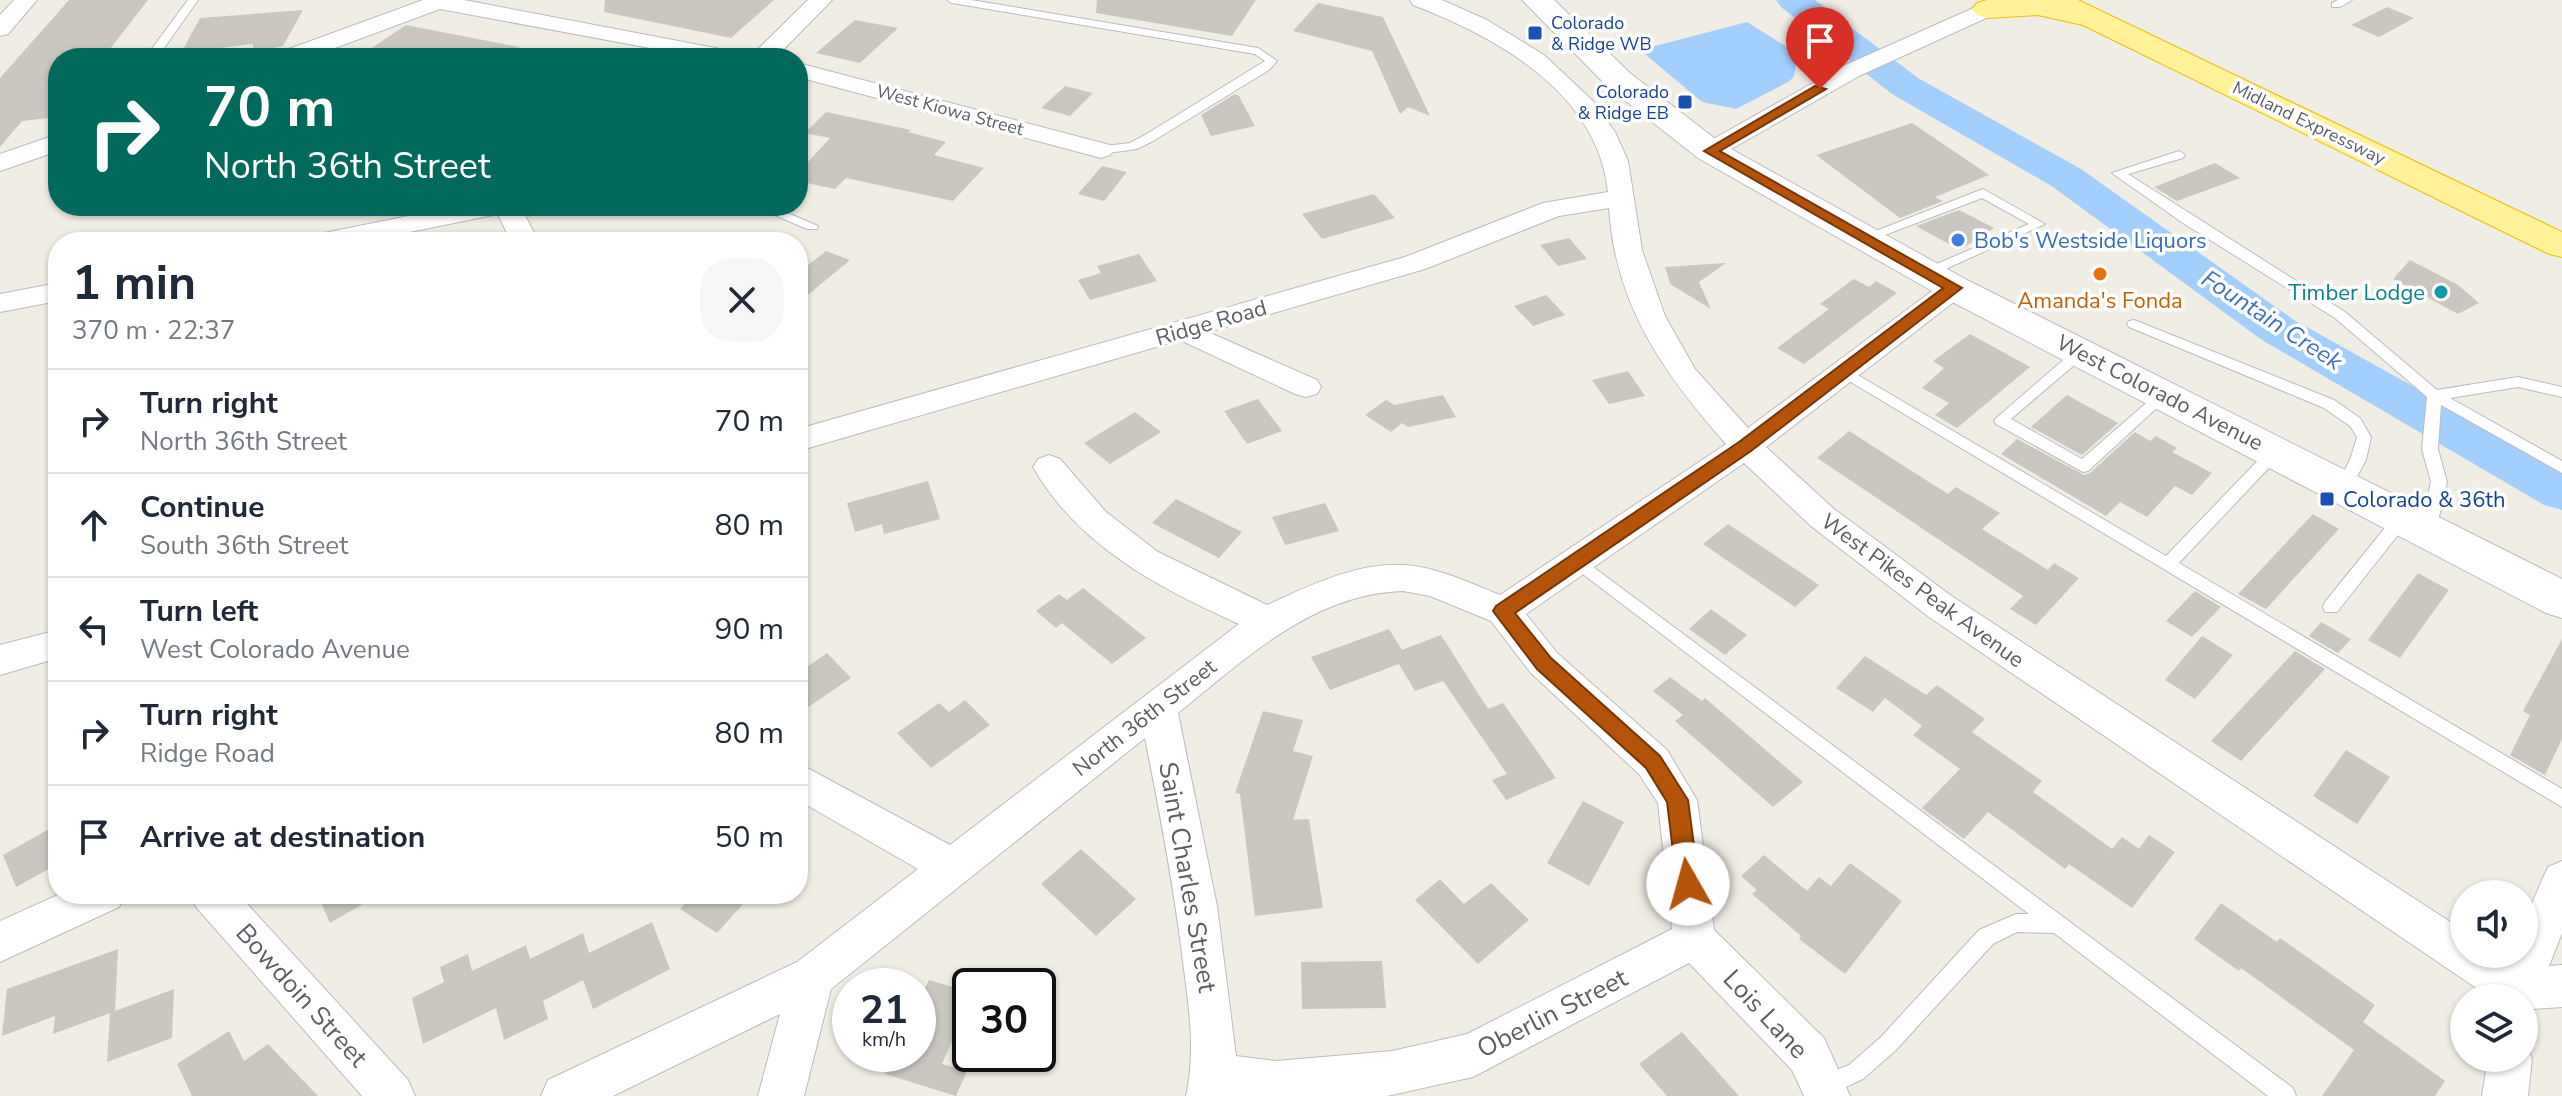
<!DOCTYPE html>
<html lang="en">
<head>
<meta charset="utf-8">
<style>
  body { margin:0; font-family:"Nunito Sans",sans-serif; background:#f6f6f7; color:#1f2937; height:100vh; display:flex; flex-direction:column; font-size:30px; white-space:nowrap }
  * { box-sizing:border-box; margin:0 }
  p { font-size:26px; color:#747a83 }
  .icon { flex:none; width:44px; height:44px; fill:none; stroke:currentColor; stroke-width:2; stroke-linecap:round; stroke-linejoin:round }
  .map { position:relative; flex:1; overflow:hidden }
  .drawer { position:absolute; left:48px; top:232px; width:760px; height:672px; display:flex; flex-direction:column; background:#fff; border-radius:32px; box-shadow:0 2px 6px #0004 }
  .drawer>* { flex:none }
  .guide { position:absolute; left:48px; top:48px; width:760px; height:168px; border-radius:32px; box-shadow:0 2px 6px #0004; background:#00695c; color:#fff; overflow:hidden }
  .controls { position:absolute; left:2450px; top:880px; display:grid; gap:16px }
  .controls a { display:grid; place-items:center; width:88px; height:88px; border-radius:50%; background:#fff; box-shadow:0 2px 6px #0004; font-size:40px }
  .speed { position:absolute; left:832px; top:968px; display:flex; gap:16px; font-size:40px; font-weight:700; text-align:center }
  .speed>* { display:grid; place-content:center; width:104px; height:104px; border-radius:50%; background:#fff; box-shadow:0 2px 6px #0004; line-height:1 }
  .speed small { font-size:20px; font-weight:400 }
  .speed .limit { border:4px solid #111; border-radius:12px; background:#fff; color:#111 }
  .pin { position:absolute; display:grid; place-items:center; width:68px; height:68px; color:#fff; margin:-82px -34px; border-radius:50% 50% 50% 0; rotate:-45deg; box-shadow:0 0 8px #0007 }
  .pin .icon { rotate:45deg }
  .me { position:absolute; width:88px; margin:-44px; rotate:353deg; stroke-linejoin:round; filter:drop-shadow(0 0 6px #0008) }
  .turn { display:flex; align-items:center; gap:28px; height:168px; padding:0 24px; font-size:36px }
  .turn .icon { width:104px; height:104px; stroke-width:2.5 }
  .turn b { display:block; font-size:56px; line-height:68px }
  .round { display:grid; place-items:center; flex:none; width:84px; height:84px; border-radius:32px; background:#f6f6f7 }
  .head { display:flex; align-items:center; justify-content:space-between; height:136px; padding:0 24px }
  h1 { font-size:48px; font-weight:700; line-height:60px }
  ul { padding:0; list-style:none }
  li { display:flex; align-items:center; gap:24px; height:104px; padding:0 24px; border-top:2px solid #e0e1e3 }
  li div { flex:1 }
  li b { display:block; font-size:30px }
  li em { font-style:normal }
  .map>svg:first-child { display:block }
</style>
</head>
<body>
<div class="map">
<svg width="2562" height="1096" viewBox="0 0 2562 1096">
  <rect width="100%" height="100%" fill="#efede4"/>
  <path fill="#a3cfff" d="M1747,22L1806,59L1796,64L1794,77L1788,82L1736,109L1702,102L1640,50Z"/>
  <g fill="none" stroke-linecap="round" stroke-linejoin="round">
    <path fill="#a3cfff" fill-rule="evenodd" d="M1776,0H1815L1918,78L2081,169L2294,320L2562,469V510L2544,505L2262,340L2053,187L1892,94L1781,7Z"/>
  </g>
  <path fill="#cac7c1" d="M69,0H148L103,58H58V117L22,121L0,147V78Z
    M605,0H774L731,38L604,12Z
    M1097,0H1256L1232,36L1096,13Z
    M1318,3L1383,17L1430,116L1408,107L1400,114L1372,51L1293,31Z
    M2387,7L2414,18L2379,37L2351,25Z
    M303,10L283,46L253,52V44L244,45L181,53L200,18Z
    M855,20L898,28L860,63L816,53Z
    M406,25L519,47L517,58H357Z
    M1065,86L1093,93L1070,116L1041,108Z
    M1235,94L1239,96L1255,126L1211,136L1201,115Z
    M826,112L911,130L908,132L946,142L934,155L984,168L953,201L846,178L835,189L798,181V173L830,138L805,133Z
    M1912,123L1989,175L1935,197L1943,201L1900,218L1816,155Z
    M2215,163L2240,178L2177,201L2154,187Z
    M1102,166L1127,172L1104,201L1078,194Z
    M1374,194L1395,218L1322,239L1302,214Z
    M1959,210L1994,228L1960,250L1916,226Z
    M1569,238L1587,259L1558,266L1540,245Z
    M826,251L850,260L798,303V273Z
    M1139,254L1157,281L1090,300L1078,280L1101,273L1097,266Z
    M2410,260L2458,285L2479,303L2458,314L2393,279Z
    M1726,263L1699,282L1711,309L1670,284L1665,267Z
    M1854,279L1869,287L1876,281L1897,293L1804,364L1777,348L1829,309L1820,304Z
    M1546,295L1565,315L1533,326L1514,306Z
    M1970,334L2030,367L1957,428L1935,415L1949,403L1922,388L1944,368L1933,361Z
    M1628,371L1645,396L1609,404L1592,380Z
    M1443,395L1456,417L1408,427L1402,423L1391,432L1365,415L1386,400L1394,405Z
    M2067,395L2118,423L2082,455L2031,427Z
    M1258,399L1282,431L1247,444L1224,411Z
    M1135,412L1161,432L1110,464L1084,443Z
    M1849,431L1948,494L1956,487L2000,513L1982,529L2048,570L2054,563L2079,578L2036,625L2010,609L2023,596L1817,458Z
    M2135,432L2150,441L2156,436L2177,448L2172,452L2212,473L2192,495L2175,486L2147,517L2120,502L2106,516L2001,454L2017,439L2084,475L2090,473Z
    M928,481L940,519L884,534L882,524L855,532L847,503Z
    M1176,499L1242,532L1219,558L1152,523Z
    M1325,503L1339,531L1285,545L1272,517Z
    M2313,514L2339,529L2266,609L2238,594Z
    M1728,524L1819,585L1795,607L1703,544Z
    M2418,573L2449,590L2400,658L2368,640Z
    M1083,588L1146,638L1112,664L1062,623L1056,628L1036,611L1059,594L1067,600Z
    M2195,591L2221,607L2192,637L2166,621Z
    M1711,609L1747,635L1725,655L1689,629Z
    M2321,622L2351,639L2338,653L2309,636Z
    M1389,629L1402,650L1441,635L1488,709L1503,703L1556,778L1506,800L1492,780L1507,774L1443,681L1415,691L1399,664L1330,690L1311,657Z
    M2202,636L2233,655L2195,699L2165,680Z
    M2562,639V739L2545,775L2510,755L2530,715L2523,711Z
    M2295,651L2325,669L2241,761L2211,741Z
    M827,653L851,678L798,714V673Z
    M1865,656L1926,695L1937,685L1985,719L1972,732L2042,781L2033,792L2112,849L2122,837L2139,849L2149,835L2175,852L2132,908L2069,864L2065,869L1988,812L1964,839L1922,808L1960,769L1913,735L1922,726L1885,698L1873,712L1836,688Z
    M1670,677L1702,701L1705,698L1803,782L1773,807L1675,721L1683,715L1653,691Z
    M965,700L990,725L931,768L897,733L939,703L949,712Z
    M1263,711L1303,720L1293,751L1313,756L1293,820L1309,819L1323,908L1255,916L1240,794L1235,793Z
    M2346,750L2390,777L2357,824L2313,796Z
    M1583,801L1624,822L1589,886L1547,863Z
    M58,824V864L16,887L3,855Z
    M1081,849L1136,899L1096,936L1041,884Z
    M1764,855L1807,891L1819,877L1831,886L1850,863L1902,901L1845,974L1799,939L1801,936L1752,894L1757,890L1741,876Z
    M1440,879L1464,904L1491,883L1529,920L1478,964L1415,900Z
    M317,894H380L330,923Z
    M694,894H752L717,933L680,909Z
    M2221,903L2277,942L2280,938L2375,1005L2363,1022L2445,1081L2435,1096H2322L2354,1050L2241,968L2239,971L2194,939Z
    M652,922L670,969L593,1009L583,980L543,1001L548,1019L504,1040L496,1008L423,1044L412,998L444,982L440,967L468,954L472,971L526,945L530,959L583,933L589,953Z
    M118,949L115,1011L174,989L172,1038L107,1062L110,1013L53,1034L55,1016L2,1036L7,989Z
    M1382,961L1386,1008L1302,1009L1301,962Z
    M929,980L970,992V1001L942,1064L967,1071L956,1096L885,1074L894,1054H918V1003Z
    M229,1031L244,1061L268,1044L318,1096H192L177,1064Z
    M1682,1032L1739,1096H1667L1639,1064Z"/>
  <g fill="none" stroke-linecap="round" stroke-linejoin="round">
    <defs>
      <path id="service" d="M188,0H198L157,58H145Z
        M947,0H971L1258,48L1277,61L1269,70L1153,141L1137,149L1101,154L1097,153V147L1130,143L1145,135L1265,61L1255,54L952,3Z
        M2338,0H2352L2340,7H2332V3Z
        M2179,151L2185,155L2183,158L2128,174L2345,312L2437,390L2518,377L2562,387V397L2518,387L2450,398L2562,461V473L2441,405L2438,449L2447,482L2436,530L2428,536L2422,534L2420,530L2431,482L2422,449L2427,397L2335,318L2183,223L2112,173Z
        M1983,189L2045,224L1928,277L1923,276V270L2029,224L1982,198L1869,241L1864,242L1858,238Z
        M754,206H771L818,226L817,229H807Z
        M2134,320L2334,400L2360,418L2371,437L2366,460L2349,491H2339L2336,487L2350,460L2357,437L2350,426L2324,408L2129,327L2127,324L2129,321Z
        M2081,347L2086,349L2088,352L2086,355L2011,419L2082,459L2160,391H2170L2172,394L2088,471L2083,472L1996,424L1994,420L2076,349Z
        M1844,367L2166,556L2271,447H2281L2284,451L2281,455L2179,563L2562,789V807L1839,375L1837,372Z
        M2403,511L2409,513L2411,517L2409,521L2337,612H2325L2323,607L2325,602L2397,513Z
        M1577,555L2293,1088L2296,1096H2268L2054,933L2017,932L1993,944L1895,1051L1863,1079L1826,1096L1816,1094L1813,1086L1816,1078L1849,1065L1881,1037L1979,930L2016,914H2029L1571,565L1569,561L1571,557Z"/>
      <path id="minor" d="M14,0H37L8,34L0,36V15Z
        M423,0H464L752,55L808,0H832L775,58H704L440,9L308,58H274L278,53Z
        M1410,0H1442L1487,20L1544,55L1593,101L1615,132L1628,161L1642,250L1665,316L1695,369L1748,428L1944,282L1954,279L1964,282L1968,288L1964,294L1766,447L1834,509L1953,597L2464,931V954H2499L2509,960L2511,954H2524C2524,918 2533,900 2548,867L2562,861V933L2549,966L2562,965V1007L2532,1009L2524,1015V998H2491L1929,617L1811,526L1744,463L1526,614L1557,653L1667,750L1697,800L1714,930L1824,1038L1850,1096H1804L1792,1070L1689,963L1473,1077L1387,1096H1186C1196,1051 1189,1007 1183,962C1174,887 1160,813 1145,738L831,989L804,1096H758L780,1014L613,1096H541L548,1080L797,962L918,869L798,800V763L950,845L1239,624C1159,588 1078,546 1033,467L1038,459L1049,455L1060,459L1106,512L1158,552L1267,605C1309,586 1357,562 1404,565C1437,567 1470,583 1500,595L1726,444C1664,374 1615,305 1609,208L1559,216L1425,269L1208,332L1317,380L1321,387L1317,394L1306,397L1295,394L1180,340L798,451V429L1405,257L1543,203L1608,192C1598,93 1497,37 1413,5ZM1403,591L1430,596L1491,621L1531,673L1639,774L1658,803L1672,929L1467,1034L1392,1051L1276,1061L1236,1056L1217,906L1178,713C1245,659 1312,594 1403,591Z
        M1987,2L1995,4L1998,9L1995,14L1859,76L1719,156H1701L1697,151L1701,146L1843,66Z
        M798,63L1110,145L1114,150L1110,155L1101,158L798,77Z
        M58,134V151L0,171V154Z
        M458,206H520L539,242H511L498,214L361,242H305L309,236L319,234Z
        M58,283V301L0,312V294Z
        M58,630V658L0,675V645Z
        M60,894H125L119,907L0,962V921Z
        M190,894H238L408,1080L415,1096H362L196,907Z
        M2524,1042L2532,1058L2528,1096H2482L2488,1058H2524Z"/>
      <path id="secondary" d="M1522,0H1554L1631,74L1722,144L1967,280L2562,579V618L2546,613L1941,296L1698,158L1609,88Z"/>
      <path id="trunk" d="M1987,0H2078L2562,232V257L2549,254L2083,25L2038,15L1987,18L1977,15L1972,9L1977,3Z"/>
    </defs>
    <use href="#service" stroke="#b9bbc0" stroke-width="2"/>
    <use href="#minor" stroke="#b9bbc0" stroke-width="2"/>
    <use href="#secondary" stroke="#b9bcc2" stroke-width="2"/>
    <use href="#trunk" stroke="#f2bb00" stroke-width="2"/>
    <use href="#service" fill="#fff" fill-rule="evenodd"/>
    <use href="#minor" fill="#fff" fill-rule="evenodd"/>
    <use href="#secondary" fill="#fff" fill-rule="evenodd"/>
    <use href="#trunk" fill="#fff299" fill-rule="evenodd"/>
  </g>
  <path fill="#b45309" stroke="#753606" stroke-width="2" d="M1815,86L1826,89L1720,151L1962,288L1751,451L1515,613L1551,658L1660,756L1688,800L1699,884L1695,891L1688,894L1680,891L1677,884L1667,802L1646,768L1537,669L1493,611L1496,606L1739,442L1943,288L1704,151Z"/>
  <g fill="#1a4fb4" stroke="#fff" stroke-width="3">
    <rect x="1527" y="25" width="16" height="16" rx="4"/>
    <rect x="1677" y="94" width="16" height="16" rx="4"/>
    <rect x="2319" y="491" width="16" height="16" rx="4"/>
  </g>
  <circle fill="#3f7fe0" stroke="#fff" stroke-width="3" cx="1958" cy="240" r="8"/>
  <circle fill="#e8710a" stroke="#fff" stroke-width="3" cx="2100" cy="274" r="8"/>
  <circle fill="#0f9aa8" stroke="#fff" stroke-width="3" cx="2441" cy="292" r="8"/>
  <g text-anchor="middle" stroke-width="7" stroke-linejoin="round" paint-order="stroke">
    <g font-size="18" fill="#164399" stroke="#fff" text-anchor="start">
      <text x="1551" y="29">Colorado<tspan x="1551" dy="21">&amp; Ridge WB</tspan></text>
      <text x="1669" y="98" text-anchor="end">Colorado<tspan x="1669" dy="21">&amp; Ridge EB</tspan></text>
    </g>
    <g font-size="18" fill="#5c5f65" stroke="#fff">
      <text transform="translate(950 110) rotate(15)" y="6">West Kiowa Street</text>
      <text transform="translate(2309 123) rotate(26)" y="6">Midland Expressway</text>
    </g>
    <g font-size="22" fill="#366cbe" stroke="#fff" text-anchor="start">
      <text x="1974" y="248">Bob's Westside Liquors</text>
    </g>
    <g font-size="22" fill="#0d838f" stroke="#fff" text-anchor="end">
      <text x="2425" y="300">Timber Lodge</text>
    </g>
    <g font-size="22" fill="#c56008" stroke="#fff">
      <text x="2100" y="308">Amanda's Fonda</text>
    </g>
    <g font-size="22" fill="#5c5f65" stroke="#fff">
      <text transform="translate(1211 322) rotate(-16)" y="8">Ridge Road</text>
      <text transform="translate(2160 392) rotate(27)" y="8">West Colorado Avenue</text>
      <text transform="translate(1923 590) rotate(36)" y="8">West Pikes Peak Avenue</text>
      <text transform="translate(1144 717) rotate(-38)" y="8">North 36th Street</text>
    </g>
    <g font-size="22" fill="#164399" stroke="#fff" text-anchor="start">
      <text x="2343" y="507">Colorado &amp; 36th</text>
    </g>
    <g font-size="24" font-style="italic" fill="#4072bc" stroke="#fff">
      <text transform="translate(2272 320) rotate(33)" y="8">Fountain Creek</text>
    </g>
    <g font-size="26" fill="#5c5f65" stroke="#fff">
      <text transform="translate(1188 877) rotate(80)" y="9">Saint Charles Street</text>
      <text transform="translate(302 995) rotate(48)" y="9">Bowdoin Street</text>
      <text transform="translate(1552 1013) rotate(-27)" y="9">Oberlin Street</text>
      <text transform="translate(1766 1014) rotate(47)" y="9">Lois Lane</text>
    </g>
  </g>
</svg>
<div class="controls">
<a><svg class="icon" aria-label="sound" viewBox="0 0 24 24"><path d="M4 9h4l5-4v14l-5-4H4zM17 9q2 3 0 6"/></svg></a>
<a><svg class="icon" aria-label="layers" viewBox="0 0 24 24"><path d="M12 4l9 5-9 5-9-5zM3 14l9 5 9-5"/></svg></a>
</div>
<div class="speed"><div>21<small>km/h</small></div><div class="limit">30</div></div>
<div class="pin" style="left:1820px;top:89px;background:#d93025"><svg class="icon" aria-label="arrive" viewBox="0 0 24 24"><path d="M6 21V4h12l-3 4 3 4H6"/></svg></div>
<svg class="me" style="left:1688px;top:884px" viewBox="-20 -20 40 40"><circle r="19" fill="#fff"/><path d="M0-13L10 11 0 6-10 11z" fill="#b45309"/></svg>
<div class="guide">
<div class="turn"><svg class="icon" aria-label="right" viewBox="0 0 24 24"><path d="M7 20v-9h11M14 6l5 5-5 5"/></svg><div><b>70 m</b>North 36th Street</div></div>
</div>
<section class="drawer">
<div class="head"><div><h1>1 min</h1><p>370 m · 22:37</p></div><a class="round"><svg class="icon" aria-label="close" viewBox="0 0 24 24"><path d="M6 6l12 12M18 6L6 18"/></svg></a></div>
<ul>
<li><svg class="icon" aria-label="right" viewBox="0 0 24 24"><path d="M7 20v-9h11M14 6l5 5-5 5"/></svg><div><b>Turn right</b><p>North 36th Street</p></div><em>70 m</em></li>
<li><svg class="icon" aria-label="ahead" viewBox="0 0 24 24"><path d="M12 20V5M6 11l6-6 6 6"/></svg><div><b>Continue</b><p>South 36th Street</p></div><em>80 m</em></li>
<li><svg class="icon" aria-label="left" viewBox="0 0 24 24"><path d="M17 20v-9H6M10 6l-5 5 5 5"/></svg><div><b>Turn left</b><p>West Colorado Avenue</p></div><em>90 m</em></li>
<li><svg class="icon" aria-label="right" viewBox="0 0 24 24"><path d="M7 20v-9h11M14 6l5 5-5 5"/></svg><div><b>Turn right</b><p>Ridge Road</p></div><em>80 m</em></li>
<li><svg class="icon" aria-label="arrive" viewBox="0 0 24 24"><path d="M6 21V4h12l-3 4 3 4H6"/></svg><div><b>Arrive at destination</b></div><em>50 m</em></li>
</ul>
</section>
</div>
</body>
</html>
